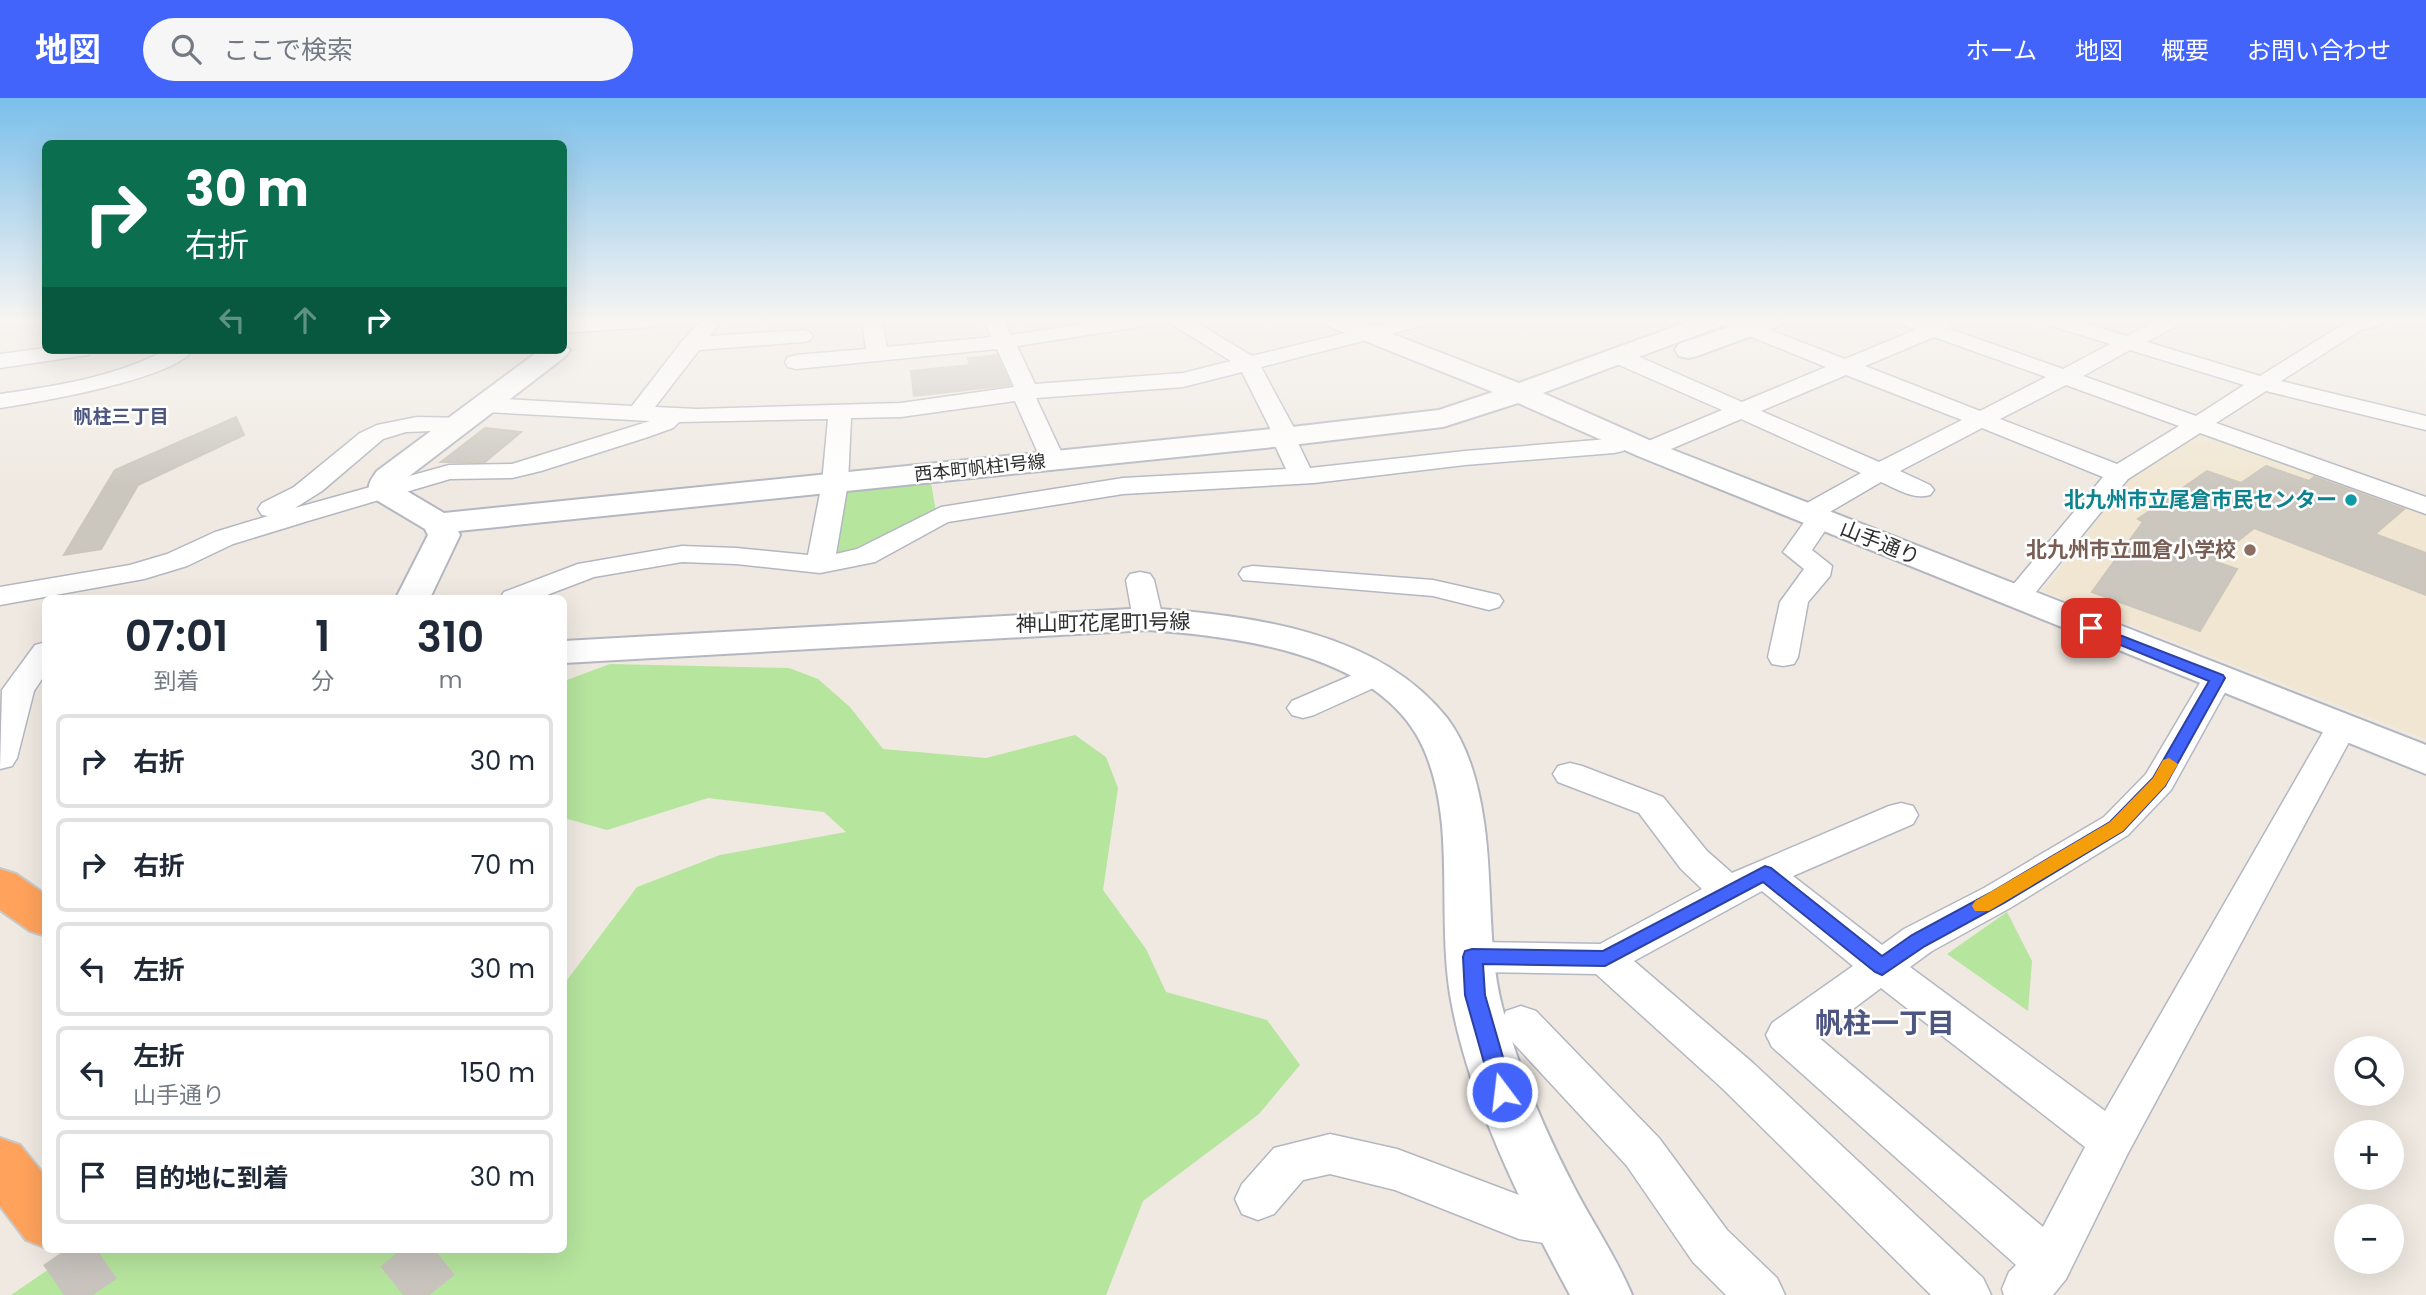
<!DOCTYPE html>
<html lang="ja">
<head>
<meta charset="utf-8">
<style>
  body { margin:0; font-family:Poppins,"Noto Sans JP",sans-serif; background:#f6f6f7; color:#1f2937; height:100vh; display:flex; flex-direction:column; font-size:26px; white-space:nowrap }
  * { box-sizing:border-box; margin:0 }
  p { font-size:23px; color:#747a83 }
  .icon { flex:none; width:38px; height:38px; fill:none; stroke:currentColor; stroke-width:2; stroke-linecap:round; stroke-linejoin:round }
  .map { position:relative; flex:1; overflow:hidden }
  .panel { position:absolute; left:42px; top:497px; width:525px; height:658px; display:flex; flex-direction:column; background:#fff; border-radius:10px; box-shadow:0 7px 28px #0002 }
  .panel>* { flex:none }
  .guide { position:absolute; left:42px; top:42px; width:525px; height:214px; border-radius:10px; box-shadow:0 7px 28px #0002; background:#0b6e4f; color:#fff; overflow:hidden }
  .buttons { position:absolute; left:2334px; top:938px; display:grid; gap:14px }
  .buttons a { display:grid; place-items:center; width:70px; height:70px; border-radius:50%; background:#fff; box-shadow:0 7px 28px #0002; font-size:35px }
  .pin { position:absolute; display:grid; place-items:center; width:60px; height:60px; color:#fff; margin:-30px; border-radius:14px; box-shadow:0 4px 10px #0006 }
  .me { position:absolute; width:77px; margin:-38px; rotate:345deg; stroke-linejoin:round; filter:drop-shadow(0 0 5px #0008) }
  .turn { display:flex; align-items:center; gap:24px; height:147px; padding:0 28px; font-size:32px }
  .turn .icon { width:91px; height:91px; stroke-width:2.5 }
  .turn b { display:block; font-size:49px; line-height:60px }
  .lanes { display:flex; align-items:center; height:66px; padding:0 28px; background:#0003; justify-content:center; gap:35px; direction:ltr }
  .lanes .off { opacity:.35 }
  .eta { display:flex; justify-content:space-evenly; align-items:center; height:119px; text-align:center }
  .eta b { font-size:42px; font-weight:600; line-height:49px }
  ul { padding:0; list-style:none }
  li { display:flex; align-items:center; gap:21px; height:94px; margin:0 14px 10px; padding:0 14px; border:4px solid #e0e1e3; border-radius:10px }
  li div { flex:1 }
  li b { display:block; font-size:26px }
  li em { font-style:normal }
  header { display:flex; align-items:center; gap:42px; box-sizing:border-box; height:98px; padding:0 35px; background:#4264fb; color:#fff }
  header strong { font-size:33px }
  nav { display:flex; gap:38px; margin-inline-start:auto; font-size:24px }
  .search { width:490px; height:63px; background:#f6f6f7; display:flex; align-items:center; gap:18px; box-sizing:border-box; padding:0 24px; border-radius:38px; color:#747a83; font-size:26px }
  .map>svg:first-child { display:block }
</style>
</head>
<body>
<header>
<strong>地図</strong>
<div class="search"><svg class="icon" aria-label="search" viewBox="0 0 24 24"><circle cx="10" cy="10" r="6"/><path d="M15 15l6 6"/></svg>ここで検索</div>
<nav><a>ホーム</a><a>地図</a><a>概要</a><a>お問い合わせ</a></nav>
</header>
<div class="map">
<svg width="2426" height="1197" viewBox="0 0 2426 1197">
  <rect width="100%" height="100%" fill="#efe9e1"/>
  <path fill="#f0e6d1" d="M2206,333L2426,411V641L2043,493L2130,380Z"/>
  <path fill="#b6e59e" d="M931,385L936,414L861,453L835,458L843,395Z
    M610,566L789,570L818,581L850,609L883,651L986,660L1075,637L1106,659L1118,690L1103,792L1146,851L1166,894L1267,922L1300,967L1259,1016L1143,1103L1106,1197H11L77,1152H564V886L637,789L720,757L846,734L824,714L708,700L607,732L564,720V583Z
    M2007,814L2032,863L2028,913L1947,856Z"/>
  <path fill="#cbc7bf" stroke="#cbc5ba" stroke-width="2" d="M997,257L1010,287L914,298L911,273L970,267L968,260Z
    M236,319L244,337L138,387L101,451L64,457L115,372Z
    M485,330L521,334L485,364H441Z
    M2266,368L2309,383L2314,379L2404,411L2375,436L2426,455V497L2254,430L2213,463L2237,471L2200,533L2092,494L2143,424L2138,421L2207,373L2241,385Z"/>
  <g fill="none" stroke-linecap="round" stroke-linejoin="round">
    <path stroke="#c8c4bd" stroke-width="53" stroke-dasharray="53 27" stroke-linecap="butt" d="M65,1152L96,1197
      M401,1152L437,1197"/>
    <defs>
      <path id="street" d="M660,223L657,227L650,229L564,235V225L567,224Z
        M701,223H721L710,238L803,232L810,234L813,238L810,242L803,244L699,252L655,309L697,311L901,305L1014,289L997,251L796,271L788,269L785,264L788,259L796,257L866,251L862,223H882L887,249L991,239L984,223H1004L1011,237L1102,223H1149L1146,227L1139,229L1017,248L1035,286L1183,275L1231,263L1173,227L1170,223H1194L1252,258L1395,223H1428L1425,227L1261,269L1294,330L1295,339L1310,370L1465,353L1608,341L1623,335L1631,337L1635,342L1623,353L1614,355L1465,367L1314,385L1123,396L948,424L875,464L820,475L736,466L682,464L594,479L539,500H500L504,494L578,466L682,448L736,450L808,457L822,385L828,321L679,324L673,330L648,339L541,373L512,380L450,381L308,423L233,446L187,468L144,481L0,507V489L130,467L167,456L215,434L268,418L262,417L258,411L262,405L294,389L360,335L377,327L417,319L468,320L472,325L468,330L460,332L406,334L383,341L322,393L295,410L449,367L512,366L650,323L486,314L478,312L475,307L478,302L486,300L632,308L683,242ZM1242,274L1270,330L1271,339L1286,371L1123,380L941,409L857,451L836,456L848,385L851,320L901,319L1015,303L1041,362L1044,367L1053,369L1062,367L1065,362L1036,300L1183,289Z
        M1719,223H1747L1845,261L1915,232L1902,227L1899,223H1945L1952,228L1950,231L2063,271L2110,246L2049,227L2046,223H2077L2127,238L2156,223H2181L2178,227L2147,244L2260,278L2347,224L2385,223L2382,227L2361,232L2281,283L2426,318V332L2266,293L2216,325L2426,399V416L2200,335L2128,381L2026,506L2016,509L2006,506L2002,500L2103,379L1982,330L1900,373L1930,387L1934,392L1930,397C1913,402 1897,391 1881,384L1828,415L1833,421L1812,452L1832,468L1830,478L1808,504L1798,559L1794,566L1783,568L1772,566L1768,559L1780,504L1804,471L1783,454L1805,423L1798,422L1794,416L1798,410L1861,375L1741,321L1657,357L1648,359L1639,357L1636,352L1639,347L1722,312L1610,263L1607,258L1610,253H1626L1742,304L1826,269L1722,227ZM1934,239L2046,279L1980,313L1865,268ZM2130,252L2244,287L2196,318L2083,278ZM1846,277L1962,322L1879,364L1761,313ZM2066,287L2179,328L2117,366L2000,321Z
        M46,250L92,252L89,257L81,258L0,270V256Z
        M166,252H193C172,282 38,304 0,310V296C56,288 115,279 166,252Z
        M1253,468L1433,482L1499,497L1503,503L1499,509L1489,512L1433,498L1243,482L1239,476L1243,470Z
        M1140,474L1150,476L1154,482L1163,521L1158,527L1148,530L1138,527L1133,521L1126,482L1130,476Z
        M46,544V575L34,593L17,660L12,668L0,671L2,592L35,547Z
        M1378,566L1389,569L1393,576L1389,583L1314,617L1303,620L1292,617L1287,610L1292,603Z
        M2218,570L2229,573L2233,580L2171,692L2128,737L2010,810L1932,853L1910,869L2105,1013L2330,622L2341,619L2352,622L2357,629L2127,1057L2066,1181L2053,1197H2004L2002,1191L2009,1174L2016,1167L1772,949L1766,937L1772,925L1853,868L1762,793L1634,863L1753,965L1983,1180L1991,1197H1931L1723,991L1596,876L1473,874L1459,870L1453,859L1459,848L1473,844L1600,846L1702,791L1681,771L1639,715L1558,684L1553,676L1558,668L1570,665L1582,668L1663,699L1707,753L1732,775L1889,708L1901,705L1913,708L1918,717L1913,726L1793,778L1882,847L1904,831L1984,790L2104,719L2146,676L2207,573ZM1881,890L2085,1049L2043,1129L1817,938Z
        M1521,908L1536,913L1659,1040L1727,1132L1777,1180L1785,1197H1726L1693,1164L1627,1068L1506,937L1500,925L1506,913Z
        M1330,1036L1397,1051L1519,1097L1562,1104L1579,1110L1585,1126L1579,1142L1562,1148L1519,1141L1395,1092L1330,1076L1303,1082L1274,1116L1258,1122L1242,1116L1235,1101L1242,1086L1274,1050Z"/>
      <path id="secondary" d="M1325,223H1359L1519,285L1690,223H1724L1721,228L1543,295L1658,346L2426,647V676L1638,358L1518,305L1443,329L1283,348L458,433L460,437L430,500H396L428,437L425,431L373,400C365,389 370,383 377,373L540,252H564V246L570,252L566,258L399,386L400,389L444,415L1283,330L1439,312L1493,294L1328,228Z
        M1747,223H1783L1779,228L1697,258L1688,260L1679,258L1675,252L1679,246Z
        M1148,510C1252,518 1378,533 1447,620C1469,649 1479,689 1484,724C1493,785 1487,849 1502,908C1518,970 1543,1029 1572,1085C1591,1123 1616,1158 1632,1197H1570C1522,1108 1469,1002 1451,902C1441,845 1447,785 1442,727C1439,696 1432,663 1416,636C1367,554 1233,538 1148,532L564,565V543Z"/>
      <path id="highway" d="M0,771L16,776L46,797V838L30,833L0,812Z
        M0,1040L20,1047L46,1079V1150L26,1142L0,1108Z"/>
    </defs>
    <use href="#street" stroke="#b4b7c1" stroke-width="3"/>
    <use href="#secondary" stroke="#b4b7c1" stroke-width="4"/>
    <use href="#highway" stroke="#c9c9c9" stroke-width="4"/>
    <use href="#street" fill="#fff" fill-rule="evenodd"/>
    <use href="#secondary" fill="#fff" fill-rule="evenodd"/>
    <use href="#highway" fill="#ffa35c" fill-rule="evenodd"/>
  </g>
  <linearGradient id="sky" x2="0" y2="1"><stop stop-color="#7abfeb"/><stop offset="0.57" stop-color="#f8f5f2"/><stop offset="1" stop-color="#f8f5f2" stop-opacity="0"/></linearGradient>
  <rect width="2426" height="390" fill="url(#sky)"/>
  <path fill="#4264fb" stroke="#2b41a3" stroke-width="2" d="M2091,526L2223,577L2225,580L2165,688L2123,733L2004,805L1925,848L1882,877L1875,874L1763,784L1605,868L1483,866L1485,897L1513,994L1510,1000L1502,1003L1494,1000L1465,897L1463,859L1465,853L1472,851L1603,853L1765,768L1771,770L1882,858L1912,837L1990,795L2110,724L2153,680L2209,583L2086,533L2084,530L2086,527Z"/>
  <path fill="#f59e0b" d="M2169,660L2178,666L2165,688L2123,733L1989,813H1975L1972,808L1975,803L2110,724L2153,680L2163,662Z"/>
  <circle fill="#0f9aa8" stroke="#fff" stroke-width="2.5" cx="2351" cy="402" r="7"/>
  <circle fill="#8d6e63" stroke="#fff" stroke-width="2.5" cx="2250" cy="452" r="7"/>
  <g text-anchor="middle" stroke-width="5" stroke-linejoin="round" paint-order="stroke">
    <g font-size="18" fill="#2e2e2e" stroke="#fff">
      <text transform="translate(980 370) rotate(-6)" y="6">西本町帆柱1号線</text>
    </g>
    <g font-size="19" font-weight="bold" fill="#4d5680" stroke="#fff">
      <text x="121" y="325">帆柱三丁目</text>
    </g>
    <g font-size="21" font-weight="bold" fill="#0d838f" stroke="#fff" text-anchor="end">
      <text x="2337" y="409">北九州市立尾倉市民センター</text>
    </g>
    <g font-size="21" fill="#2e2e2e" stroke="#fff">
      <text transform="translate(1880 445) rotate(22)" y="7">山手通り</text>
      <text transform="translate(1103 525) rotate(-1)" y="7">神山町花尾町1号線</text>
    </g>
    <g font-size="21" font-weight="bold" fill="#785e54" stroke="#fff" text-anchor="end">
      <text x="2236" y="459">北九州市立皿倉小学校</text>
    </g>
    <g font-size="28" font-weight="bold" fill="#4d5680" stroke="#fff">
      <text x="1885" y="935">帆柱一丁目</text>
    </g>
  </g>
</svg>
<div class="buttons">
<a><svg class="icon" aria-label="search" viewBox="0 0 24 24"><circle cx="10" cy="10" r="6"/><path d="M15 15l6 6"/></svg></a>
<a>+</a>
<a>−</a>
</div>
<div class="pin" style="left:2091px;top:530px;background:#d93025"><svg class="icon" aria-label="arrive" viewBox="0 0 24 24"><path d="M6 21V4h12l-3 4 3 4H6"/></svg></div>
<svg class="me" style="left:1502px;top:994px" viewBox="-20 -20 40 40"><circle r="17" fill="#4264fb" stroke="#fff" stroke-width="3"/><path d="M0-11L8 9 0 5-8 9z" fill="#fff"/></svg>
<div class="guide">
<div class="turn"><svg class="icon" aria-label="right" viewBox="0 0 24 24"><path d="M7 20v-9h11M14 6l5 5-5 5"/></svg><div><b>30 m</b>右折</div></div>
<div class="lanes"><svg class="icon off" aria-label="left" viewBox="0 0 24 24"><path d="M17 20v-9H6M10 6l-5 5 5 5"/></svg><svg class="icon off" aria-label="ahead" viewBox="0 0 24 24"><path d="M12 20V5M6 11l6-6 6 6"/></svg><svg class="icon" aria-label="right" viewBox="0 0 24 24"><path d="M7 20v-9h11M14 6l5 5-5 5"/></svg></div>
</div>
<section class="panel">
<div class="eta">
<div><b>07:01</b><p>到着</p></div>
<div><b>1</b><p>分</p></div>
<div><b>310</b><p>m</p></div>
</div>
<ul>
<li><svg class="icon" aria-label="right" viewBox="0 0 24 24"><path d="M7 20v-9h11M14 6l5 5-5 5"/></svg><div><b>右折</b></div><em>30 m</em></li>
<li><svg class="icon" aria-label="right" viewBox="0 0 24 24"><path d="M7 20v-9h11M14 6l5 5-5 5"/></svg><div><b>右折</b></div><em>70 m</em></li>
<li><svg class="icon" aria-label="left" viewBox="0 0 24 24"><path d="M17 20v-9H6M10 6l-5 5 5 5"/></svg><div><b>左折</b></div><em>30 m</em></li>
<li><svg class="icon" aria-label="left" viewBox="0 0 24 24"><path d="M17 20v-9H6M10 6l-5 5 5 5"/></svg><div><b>左折</b><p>山手通り</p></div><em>150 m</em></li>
<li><svg class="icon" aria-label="arrive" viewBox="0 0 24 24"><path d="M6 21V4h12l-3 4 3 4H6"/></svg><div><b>目的地に到着</b></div><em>30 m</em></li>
</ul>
</section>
</div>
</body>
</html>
